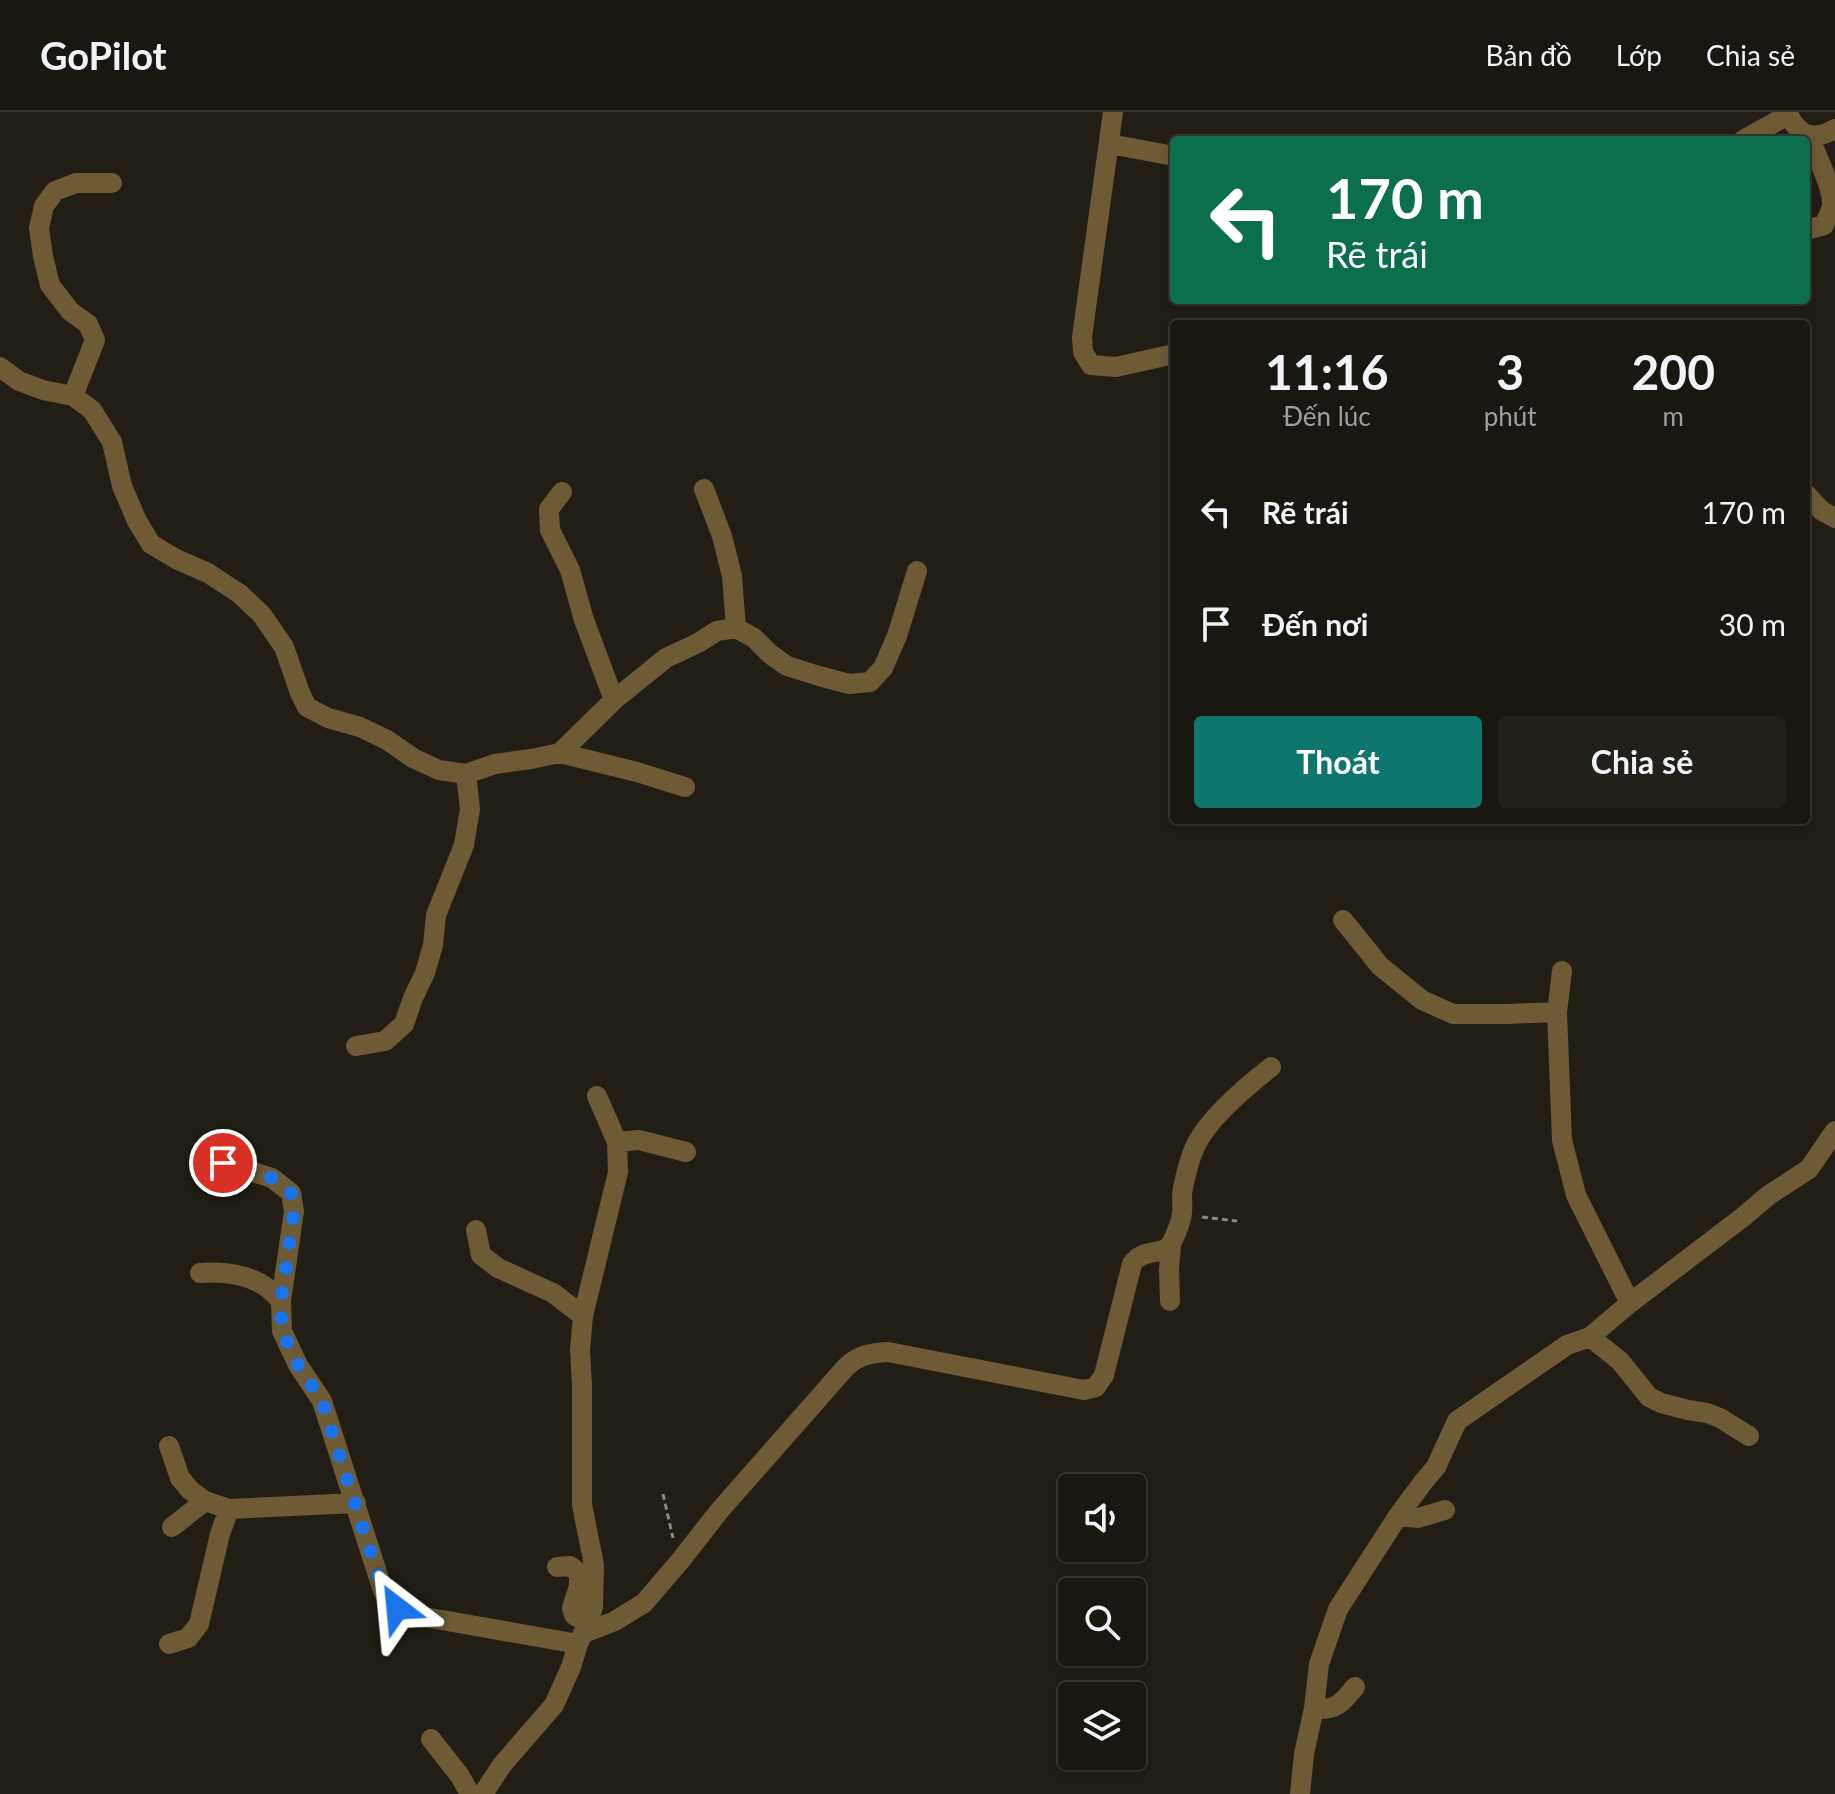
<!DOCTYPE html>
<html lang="vi">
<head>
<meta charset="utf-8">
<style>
  body { margin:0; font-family:Lato,sans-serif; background:#231f19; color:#f1f3f6; height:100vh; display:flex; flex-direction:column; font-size:30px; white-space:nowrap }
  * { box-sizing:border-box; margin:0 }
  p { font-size:26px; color:#9f9f9f }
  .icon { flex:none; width:44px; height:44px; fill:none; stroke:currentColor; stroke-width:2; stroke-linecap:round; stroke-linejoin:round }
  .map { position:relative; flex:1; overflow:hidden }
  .side { position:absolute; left:1170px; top:208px; width:640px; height:504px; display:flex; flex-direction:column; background:#1a1610; border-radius:8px; box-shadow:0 4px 12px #0003,0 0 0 2px #383530 }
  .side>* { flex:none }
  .banner { position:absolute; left:1170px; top:24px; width:640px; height:168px; border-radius:8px; box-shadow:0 4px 12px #0003,0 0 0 2px #383530; background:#0b6e4f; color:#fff; overflow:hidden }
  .controls { position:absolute; left:1058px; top:1362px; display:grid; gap:16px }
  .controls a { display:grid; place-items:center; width:88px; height:88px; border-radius:8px; background:#1a1610; box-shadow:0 4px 12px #0003,0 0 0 2px #383530; font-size:40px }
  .pin { position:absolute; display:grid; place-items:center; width:68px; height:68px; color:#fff; margin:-34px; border:4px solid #fff; border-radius:50%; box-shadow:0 2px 8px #0007 }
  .me { position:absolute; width:88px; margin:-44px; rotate:331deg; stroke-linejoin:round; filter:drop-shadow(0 0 6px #0008) }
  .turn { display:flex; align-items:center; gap:28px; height:168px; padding:0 24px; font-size:36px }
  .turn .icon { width:104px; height:104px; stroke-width:2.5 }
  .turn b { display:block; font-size:56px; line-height:68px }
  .eta { display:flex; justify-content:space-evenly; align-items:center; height:136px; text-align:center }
  .eta b { font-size:48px; font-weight:700; line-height:56px }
  .primary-button { display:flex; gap:16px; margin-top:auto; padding:16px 24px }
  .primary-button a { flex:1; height:92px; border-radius:8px; background:#0f766e; color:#fff; font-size:32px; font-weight:700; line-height:92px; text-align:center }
  .primary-button a+a { background:#231f19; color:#f1f3f6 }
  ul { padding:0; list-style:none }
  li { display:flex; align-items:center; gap:24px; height:112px; padding:0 24px }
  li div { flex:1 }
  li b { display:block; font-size:30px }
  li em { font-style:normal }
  header { display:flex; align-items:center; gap:48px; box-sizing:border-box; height:112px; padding:0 40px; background:#1a1610; border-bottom:2px solid #383530 }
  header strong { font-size:38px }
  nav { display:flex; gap:44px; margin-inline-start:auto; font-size:28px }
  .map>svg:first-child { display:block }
</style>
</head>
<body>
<header>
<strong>GoPilot</strong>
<nav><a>Bản đồ</a><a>Lớp</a><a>Chia sẻ</a></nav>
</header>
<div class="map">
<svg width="1835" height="1682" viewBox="0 0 1835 1682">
  <rect width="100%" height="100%" fill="#221e15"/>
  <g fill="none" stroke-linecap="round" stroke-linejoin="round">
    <path stroke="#8d8982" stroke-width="3" stroke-dasharray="6 4" stroke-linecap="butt" d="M1202,1105L1237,1109
      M663,1382L673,1426"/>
    <path stroke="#6e5a35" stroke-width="20" d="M1113,0L1082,225L1083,240L1091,253L1116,255L1174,242
      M1787,0C1798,23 1811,30 1835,17
      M1743,28L1788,3
      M1110,32L1174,44
      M1806,118L1824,113C1826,108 1831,100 1832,94C1834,76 1815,42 1809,24
      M0,255L19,269L43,278L73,284L92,298L112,330L122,374L137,409L151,432L176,447L208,461L240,482L262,503L284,535L300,581L307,595L328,606L360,615L387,628L413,646L439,658L466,662L495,652L531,647L560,641L614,588L666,546L698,531L717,519L736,516L754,526L770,542L787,554L819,564L849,572L870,570L883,556L897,524L917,459
      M73,284L95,228L88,212L70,199L50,173L43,144L39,116L44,94L55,79L76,71H112
      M704,377L722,424L732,464L736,516
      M562,380L549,397L550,418L570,458L584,508L614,588
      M1806,382L1822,399L1835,406
      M560,641L637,660L685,675
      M1343,808L1380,854L1422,888L1453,902H1507L1557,900
      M1562,859L1557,900L1562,1028L1576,1083L1630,1191
      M356,934L385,929L404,912L413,886L425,861L433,833L436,803L464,733L470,697L466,662
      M617,1030L639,1028L686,1040
      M202,1044L272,1066L291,1081L294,1099L281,1189L282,1219L298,1253L322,1289L383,1479L397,1496L419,1504L578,1532
      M476,1118L481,1143L498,1156L553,1181L583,1204
      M200,1161C221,1159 248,1162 266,1175C272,1179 277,1185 281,1189
      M1170,1189L1169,1157L1171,1134
      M1590,1225L1620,1249L1649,1285L1661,1291L1688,1298L1707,1301L1720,1306L1749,1324
      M169,1334L180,1366L190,1378L205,1389L229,1397L356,1391
      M1398,1404L1418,1406L1445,1398
      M172,1415L205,1389
      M557,1455L570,1454L579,1461V1474L572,1496L574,1503L588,1511
      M584,1521L615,1509L644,1491L680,1449L720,1398L846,1255C859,1243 870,1241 888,1240L1084,1278L1096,1275L1104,1263L1132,1152C1143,1135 1165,1145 1172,1130C1176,1122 1181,1110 1182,1101C1183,1093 1181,1084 1183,1076C1186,1061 1190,1043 1198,1029C1212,1003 1247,974 1271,955
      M169,1532L188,1526L199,1512L220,1422L229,1397
      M1314,1596C1335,1600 1343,1590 1355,1575
      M431,1627L460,1664L470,1682
      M483,1682L502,1653L554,1593L571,1555L578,1532L588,1511L593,1495L594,1453L582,1393V1272L580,1238L583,1204L618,1060L617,1030L597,984
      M1300,1682L1304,1642L1314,1596L1319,1552L1338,1497L1398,1404L1424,1369L1436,1355L1457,1309L1567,1233L1590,1225L1630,1191L1743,1105L1769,1083L1809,1057L1835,1019"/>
  </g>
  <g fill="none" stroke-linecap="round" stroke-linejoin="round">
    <path stroke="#1a73e8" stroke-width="14" stroke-dasharray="0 25.2" d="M223,1051L272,1066L291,1081L294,1099L281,1189L282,1219L298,1253L322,1289L383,1479L397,1496"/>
  </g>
</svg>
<div class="controls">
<a><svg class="icon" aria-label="sound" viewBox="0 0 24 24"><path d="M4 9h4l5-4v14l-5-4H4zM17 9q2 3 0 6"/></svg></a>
<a><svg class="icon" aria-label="search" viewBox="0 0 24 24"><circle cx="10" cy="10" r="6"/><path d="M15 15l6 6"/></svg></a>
<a><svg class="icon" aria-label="layers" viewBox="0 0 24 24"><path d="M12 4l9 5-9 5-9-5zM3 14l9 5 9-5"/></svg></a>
</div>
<div class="pin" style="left:223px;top:1051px;background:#d93025"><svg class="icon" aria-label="arrive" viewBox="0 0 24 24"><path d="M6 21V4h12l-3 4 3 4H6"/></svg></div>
<svg class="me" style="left:397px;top:1496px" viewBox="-20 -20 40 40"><path d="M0-17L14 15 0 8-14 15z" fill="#1a73e8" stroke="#fff" stroke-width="4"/></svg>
<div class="banner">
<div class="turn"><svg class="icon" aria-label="left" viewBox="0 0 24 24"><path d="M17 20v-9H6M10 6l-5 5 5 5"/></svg><div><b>170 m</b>Rẽ trái</div></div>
</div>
<section class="side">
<div class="eta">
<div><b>11:16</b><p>Đến lúc</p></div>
<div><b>3</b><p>phút</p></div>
<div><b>200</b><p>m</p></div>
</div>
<ul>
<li><svg class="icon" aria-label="left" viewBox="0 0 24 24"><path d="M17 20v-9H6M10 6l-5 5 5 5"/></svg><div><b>Rẽ trái</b></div><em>170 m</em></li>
<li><svg class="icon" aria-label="arrive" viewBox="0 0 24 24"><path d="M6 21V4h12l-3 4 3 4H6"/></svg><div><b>Đến nơi</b></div><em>30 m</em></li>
</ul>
<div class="primary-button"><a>Thoát</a><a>Chia sẻ</a></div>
</section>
</div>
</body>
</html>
